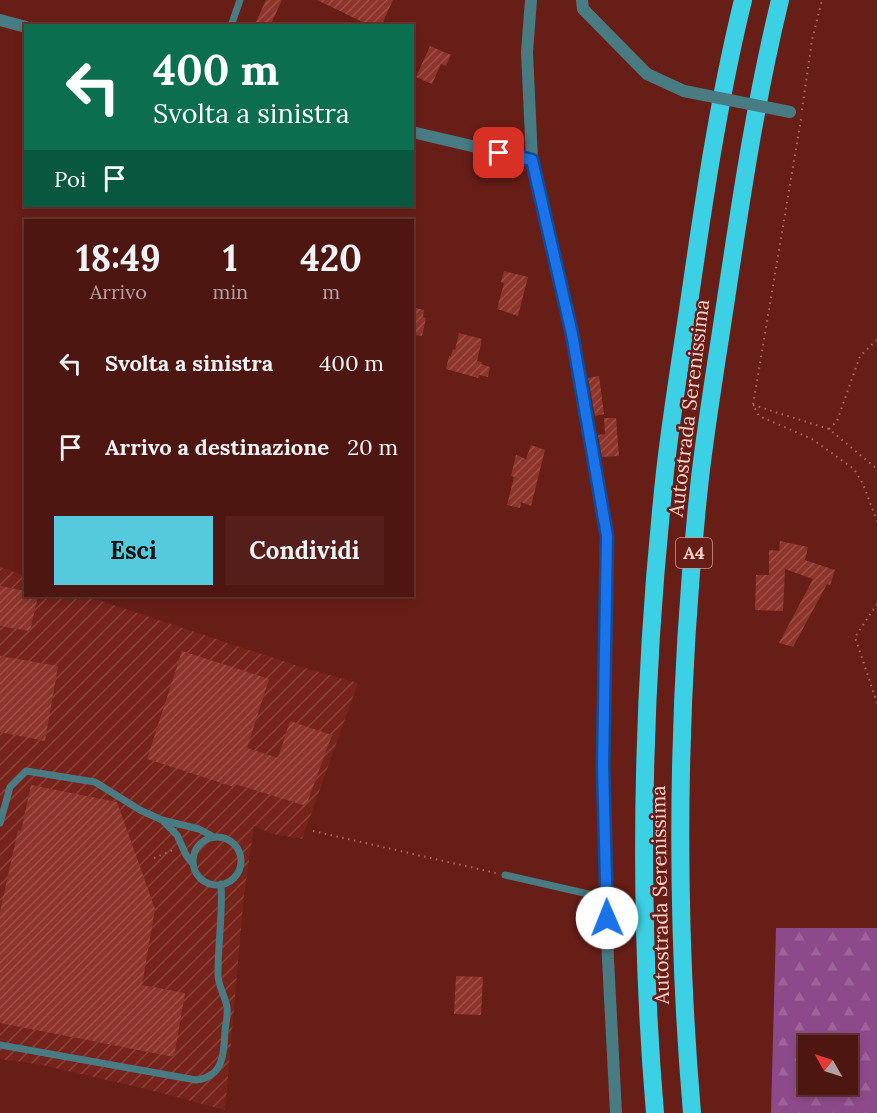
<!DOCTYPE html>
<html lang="it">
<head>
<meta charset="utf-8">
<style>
  body { margin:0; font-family:Lora,serif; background:#541f1a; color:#f1f3f6; height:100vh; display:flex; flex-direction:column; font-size:22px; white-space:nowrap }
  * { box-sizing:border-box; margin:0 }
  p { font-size:20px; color:#b39f9f }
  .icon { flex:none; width:33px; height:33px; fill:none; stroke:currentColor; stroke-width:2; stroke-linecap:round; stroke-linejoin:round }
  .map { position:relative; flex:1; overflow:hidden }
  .panel { position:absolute; left:24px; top:219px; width:390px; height:378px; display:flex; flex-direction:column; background:#4d1611; border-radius:0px; box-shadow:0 3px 9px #0003,0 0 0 2px #643531 }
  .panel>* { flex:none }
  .guide { position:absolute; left:24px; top:24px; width:390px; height:183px; border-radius:0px; box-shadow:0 3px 9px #0003,0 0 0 2px #643531; background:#0b6e4f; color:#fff; overflow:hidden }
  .needle { width:39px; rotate:309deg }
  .tools { position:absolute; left:798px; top:1035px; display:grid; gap:12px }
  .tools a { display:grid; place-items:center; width:60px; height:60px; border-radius:0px; background:#4d1611; box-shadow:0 3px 9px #0003,0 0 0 2px #643531; font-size:30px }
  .pin { position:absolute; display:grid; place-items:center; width:51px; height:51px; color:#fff; margin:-26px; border-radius:12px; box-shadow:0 3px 9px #0006 }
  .me { position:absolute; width:66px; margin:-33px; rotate:359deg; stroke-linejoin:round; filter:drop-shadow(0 0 4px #0008) }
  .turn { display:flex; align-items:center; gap:21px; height:126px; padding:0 30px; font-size:27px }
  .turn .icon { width:78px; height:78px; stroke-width:2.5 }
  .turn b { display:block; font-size:42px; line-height:51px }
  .then { display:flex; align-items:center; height:57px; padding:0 30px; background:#0003; gap:12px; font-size:22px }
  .eta { display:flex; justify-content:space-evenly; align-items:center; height:102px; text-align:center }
  .eta b { font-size:36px; font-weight:800; line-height:42px }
  .primary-button { display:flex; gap:12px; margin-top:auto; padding:12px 30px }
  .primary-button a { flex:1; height:69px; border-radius:0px; background:#54cadc; color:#111; font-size:24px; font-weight:800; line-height:69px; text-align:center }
  .primary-button a+a { background:#541f1a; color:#f1f3f6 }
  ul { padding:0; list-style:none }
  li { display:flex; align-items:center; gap:18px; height:84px; padding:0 30px }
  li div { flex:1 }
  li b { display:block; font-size:22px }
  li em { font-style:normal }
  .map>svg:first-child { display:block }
</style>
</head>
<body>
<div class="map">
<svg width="877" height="1113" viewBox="0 0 877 1113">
  <defs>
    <pattern id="industrial-furrows" width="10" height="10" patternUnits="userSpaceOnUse" patternTransform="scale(1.5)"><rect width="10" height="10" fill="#75231b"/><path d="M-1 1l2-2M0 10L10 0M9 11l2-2" fill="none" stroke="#8a423b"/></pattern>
    <pattern id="forest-firs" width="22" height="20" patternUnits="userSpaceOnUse" patternTransform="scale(1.5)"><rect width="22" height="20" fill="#8d4a8a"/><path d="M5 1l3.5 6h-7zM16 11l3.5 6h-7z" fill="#9e6399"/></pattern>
    <pattern id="building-hatch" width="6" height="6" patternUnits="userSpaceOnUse" patternTransform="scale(1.5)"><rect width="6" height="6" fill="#8d342b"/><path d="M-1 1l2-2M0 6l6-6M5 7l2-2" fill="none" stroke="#9e5048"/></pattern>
  </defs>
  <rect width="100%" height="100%" fill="#671e17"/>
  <path fill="url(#industrial-furrows)" d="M0,567L25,576L26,596H86L298,666L358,683L302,839L273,834L254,826L244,895L225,1110L146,1089L42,1065L0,1059Z"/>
  <path fill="url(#forest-firs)" fill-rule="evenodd" d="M776,928H877V1113H771ZM808,1046H848V1084H808Z"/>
  <path fill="url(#building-hatch)" d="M266,0H282L270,26H254Z
    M317,0H393L381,26H371Z
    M430,46L451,55L446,66L441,64L432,84L416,77Z
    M504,271L528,277L518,316L497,309L504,283L501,282Z
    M412,307L424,310L423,317L426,318L422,336L412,334Z
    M459,333L482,339L477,361L482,362L481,364L490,367L488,377L479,375L478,378L446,369L449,356H451L453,349L455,350Z
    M599,376L604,414L595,416L588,378Z
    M604,418H616L619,456L602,457L598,435L605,434Z
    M531,445L545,450L531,506L521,502L520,508L507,505L514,477L511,476L516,455L526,459Z
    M780,541L808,547L805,560L835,570L830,585L827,584L793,647L779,643L813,579L785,569L783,611L755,610L756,575H769V550L779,551Z
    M0,586L26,591V596H38L30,631L0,626Z
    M182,651L269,679L247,748L278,758L290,721L332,735L306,806L235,784L234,787L147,759Z
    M0,656L58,666L45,741L0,732Z
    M31,785L117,802L155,909L142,985L185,993L174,1057L0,1023V912L18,830L21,831Z
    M456,976L483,977L481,1015L454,1014Z"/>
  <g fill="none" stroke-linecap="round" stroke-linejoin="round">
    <path stroke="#a86c64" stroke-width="2" stroke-dasharray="1.5 4.5" stroke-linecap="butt" d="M802,110L812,40L822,0
      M801,119L753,405L759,416L812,439L854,469L863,484L877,521
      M753,405L829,429L877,469
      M829,429L837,421L860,356L877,340
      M877,604L855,637L877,703
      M313,831L496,873
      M154,858L173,850"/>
    <path stroke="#497b83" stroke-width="7" d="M231,26L240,0
      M164,822L177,835L186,855L193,864
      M0,823L10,787L26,771L95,782L140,810L162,820L199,829L214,837
      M193 861a24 24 0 1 1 48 0a24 24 0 1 1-48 0Z
      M505,875L606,898
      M0,1045L196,1080C224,1077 224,1053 225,1030C226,1023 228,1015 227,1007C225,995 217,985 218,972C218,942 223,914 221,884"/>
    <path stroke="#497b83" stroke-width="12" d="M582,0L583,9L647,74L684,91
      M532,160L572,334L607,536L603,766L608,959L616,1113"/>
    <path stroke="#497b83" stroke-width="12" d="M0,20L26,27
      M412,132L532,160L527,52L531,0"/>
    <path stroke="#3cd0e5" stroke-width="18" d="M655,1113C637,900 642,685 665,472C671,418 680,364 688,310C703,206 718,102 743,0
      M692,1113C674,902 677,688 700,478C707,418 717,359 726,299C741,199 756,98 780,0"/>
    <path stroke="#497b83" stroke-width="12" d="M684,91L790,112"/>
  </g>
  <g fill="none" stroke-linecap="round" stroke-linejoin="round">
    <defs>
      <path id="route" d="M499,153L532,160L572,334L607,536L603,766L607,918"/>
    </defs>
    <use href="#route" stroke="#114b97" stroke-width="15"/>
    <use href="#route" stroke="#1a73e8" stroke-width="10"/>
  </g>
  <g text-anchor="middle" stroke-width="5" stroke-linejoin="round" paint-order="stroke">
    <rect fill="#671e17" stroke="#d09b93" stroke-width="1.5" x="676" y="538" width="36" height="30" rx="4.5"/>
    <g font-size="18" font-weight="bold" fill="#fdd0c8">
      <text x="694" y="559">A4</text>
    </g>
    <g font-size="20" fill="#fdd0c8" stroke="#671e17">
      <text transform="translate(689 408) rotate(-83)" y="7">Autostrada Serenissima</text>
      <text transform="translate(660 895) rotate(-91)" y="7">Autostrada Serenissima</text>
    </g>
  </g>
</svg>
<div class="tools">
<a><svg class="needle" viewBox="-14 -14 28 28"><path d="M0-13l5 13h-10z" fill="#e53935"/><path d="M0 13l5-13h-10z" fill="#b39f9f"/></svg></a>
</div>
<div class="pin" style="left:499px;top:153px;background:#d93025"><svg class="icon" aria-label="arrive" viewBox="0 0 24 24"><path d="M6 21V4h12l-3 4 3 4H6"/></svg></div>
<svg class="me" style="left:607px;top:918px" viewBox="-20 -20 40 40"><circle r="19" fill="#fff"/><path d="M0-13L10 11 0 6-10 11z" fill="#1a73e8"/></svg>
<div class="guide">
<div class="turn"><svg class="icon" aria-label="left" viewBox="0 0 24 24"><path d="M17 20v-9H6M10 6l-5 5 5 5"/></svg><div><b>400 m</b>Svolta a sinistra</div></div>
<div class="then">Poi<svg class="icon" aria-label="arrive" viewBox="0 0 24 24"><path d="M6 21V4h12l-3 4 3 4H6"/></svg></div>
</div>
<section class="panel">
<div class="eta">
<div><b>18:49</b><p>Arrivo</p></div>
<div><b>1</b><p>min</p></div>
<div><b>420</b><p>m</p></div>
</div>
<ul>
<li><svg class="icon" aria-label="left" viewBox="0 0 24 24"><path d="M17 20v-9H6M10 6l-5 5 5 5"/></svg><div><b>Svolta a sinistra</b></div><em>400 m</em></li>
<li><svg class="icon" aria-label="arrive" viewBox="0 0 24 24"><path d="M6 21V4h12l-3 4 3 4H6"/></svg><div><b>Arrivo a destinazione</b></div><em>20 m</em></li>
</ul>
<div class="primary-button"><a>Esci</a><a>Condividi</a></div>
</section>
</div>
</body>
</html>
